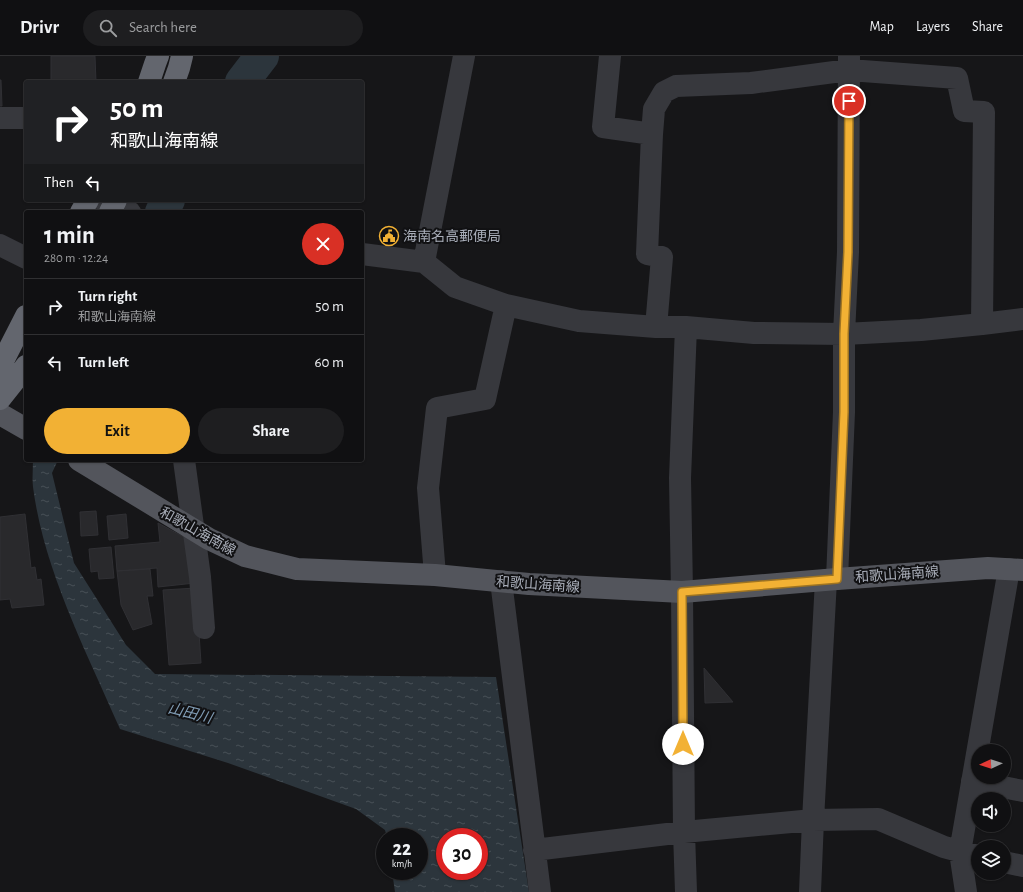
<!DOCTYPE html>
<html lang="en">
<head>
<meta charset="utf-8">
<style>
  body { margin:0; font-family:"Alegreya Sans","Noto Sans JP",sans-serif; background:#1e1e20; color:#f1f3f6; height:100vh; display:flex; flex-direction:column; font-size:15px; white-space:nowrap }
  * { box-sizing:border-box; margin:0 }
  p { font-size:13px; color:#9c9d9f }
  .icon { flex:none; width:22px; height:22px; fill:none; stroke:currentColor; stroke-width:2; stroke-linecap:round; stroke-linejoin:round }
  .map { position:relative; flex:1; overflow:hidden }
  .details { position:absolute; left:24px; top:154px; width:340px; height:252px; display:flex; flex-direction:column; background:#101012; border-radius:4px; box-shadow:0 1px 3px #0004,0 0 0 1px #303032 }
  .details>* { flex:none }
  .top-card { position:absolute; left:24px; top:24px; width:340px; height:122px; border-radius:4px; box-shadow:0 1px 3px #0004,0 0 0 1px #303032; background:#202124; color:#fff; overflow:hidden }
  .needle { width:26px; rotate:267deg }
  .fabs { position:absolute; left:971px; top:688px; display:grid; gap:8px }
  .fabs a { display:grid; place-items:center; width:40px; height:40px; border-radius:50%; background:#101012; box-shadow:0 1px 3px #0004,0 0 0 1px #303032; font-size:20px }
  .speed { position:absolute; left:376px; top:772px; display:flex; gap:8px; font-size:20px; font-weight:700; text-align:center }
  .speed>* { display:grid; place-content:center; width:52px; height:52px; border-radius:50%; background:#101012; box-shadow:0 1px 3px #0004,0 0 0 1px #303032; line-height:1 }
  .speed small { font-size:10px; font-weight:400 }
  .speed .limit { border:6px solid #d22; background:#fff; color:#111 }
  .pin { position:absolute; display:grid; place-items:center; width:34px; height:34px; color:#fff; margin:-17px; border:2px solid #fff; border-radius:50%; box-shadow:0 1px 4px #0007 }
  .me { position:absolute; width:44px; margin:-22px; rotate:0deg; stroke-linejoin:round; filter:drop-shadow(0 0 3px #0008) }
  .turn { display:flex; align-items:center; gap:14px; height:84px; padding:0 20px; font-size:18px }
  .turn .icon { width:52px; height:52px; stroke-width:2.5 }
  .turn b { display:block; font-size:28px; line-height:34px }
  .then { display:flex; align-items:center; height:38px; padding:0 20px; background:#0003; gap:8px; font-size:15px }
  .round { display:grid; place-items:center; flex:none; width:42px; height:42px; border-radius:21px; background:#1e1e20 }
  .headline { display:flex; align-items:center; justify-content:space-between; height:68px; padding:0 20px }
  h1 { font-size:24px; font-weight:700; line-height:30px }
  .cta { display:flex; gap:8px; margin-top:auto; padding:8px 20px }
  .cta a { flex:1; height:46px; border-radius:24px; background:#f2b134; color:#111; font-size:16px; font-weight:700; line-height:46px; text-align:center }
  .cta a+a { background:#1e1e20; color:#f1f3f6 }
  ul { padding:0; list-style:none }
  li { display:flex; align-items:center; gap:12px; height:56px; padding:0 20px; border-top:1px solid #303032 }
  li div { flex:1 }
  li b { display:block; font-size:15px }
  li em { font-style:normal }
  header { display:flex; align-items:center; gap:24px; box-sizing:border-box; height:56px; padding:0 20px; background:#101012; border-bottom:1px solid #303032 }
  header strong { font-size:19px }
  nav { display:flex; gap:22px; margin-inline-start:auto; font-size:14px }
  .search { width:280px; height:36px; background:#1e1e20; display:flex; align-items:center; gap:10px; box-sizing:border-box; padding:0 14px; border-radius:22px; color:#9c9d9f; font-size:15px }
  .map>svg:first-child { display:block }
</style>
</head>
<body>
<header>
<strong>Drivr</strong>
<div class="search"><svg class="icon" aria-label="search" viewBox="0 0 24 24"><circle cx="10" cy="10" r="6"/><path d="M15 15l6 6"/></svg>Search here</div>
<nav><a>Map</a><a>Layers</a><a>Share</a></nav>
</header>
<div class="map">
<svg width="1023" height="836" viewBox="0 0 1023 836">
  <defs>
    <pattern id="water-ripples" width="26" height="14" patternUnits="userSpaceOnUse"><rect width="26" height="14" fill="#2c353c"/><path d="M2 4q2-2 4 0t4 0M15 11q2-2 4 0t4 0" fill="none" stroke="#485056"/></pattern>
  </defs>
  <rect width="100%" height="100%" fill="#161618"/>
  <path fill="url(#water-ripples)" fill-rule="evenodd" d="M33,404H58L52,417L74,507L126,589L155,618L496,621L529,836H395L392,815H419V781H387L385,774L356,753L228,707L120,673C87,597 44,515 33,431C32,422 33,413 33,404ZM445,781H479V815H445Z"/>
  <g fill="none" stroke-linecap="round" stroke-linejoin="round">
    <path stroke="#2c353c" stroke-width="34" d="M242,26L262,0
      M162,156L168,144"/>
  </g>
  <path fill="#29292c" stroke="#303034" d="M51,0H95L96,26H51Z
    M0,24H1L2,50H0Z
    M96,455L98,479L81,480L80,456Z
    M25,458L31,512L35,511L37,524L41,523L44,549L12,552L10,543L0,544V461Z
    M126,458L128,482L109,484L107,460Z
    M158,467L191,485L195,527L158,531L157,512L117,515L115,490L160,486Z
    M111,491L114,522L99,523L98,515L91,516L89,493Z
    M150,513L153,540H147L152,568L133,574L121,549L117,515Z
    M196,532L201,607L169,609L163,534Z
    M704,612L733,646L705,647Z"/>
  <g fill="none" stroke-linecap="round" stroke-linejoin="round">
    <path stroke="#37383d" stroke-width="22" d="M610,0L603,71L652,78L647,198L662,201L656,271
      M0,62H26
      M652,78L654,53L664,36L676,30L751,27L849,14L957,22L964,55L984,56L982,268
      M103,144L130,156
      M0,189L26,202
      M362,198L424,206L455,231L506,249L579,265L656,271H686L754,277L844,278L921,274L982,268L1023,263
      M424,206L464,0
      M686,271L680,422L682,536L684,776L686,836
      M184,404L200,521L204,572
      M435,519L428,432L437,352L485,343L506,249
      M837,523L844,356V278L848,196L849,0
      M826,524L813,764L878,763L944,791L978,800
      M501,525L540,836
      M972,725L1023,735
      M534,794L684,776L813,764L810,836
      M1004,806L1023,810
      M966,836L960,796L1009,513"/>
    <path stroke="#53555c" stroke-width="22" d="M0,358L26,373
      M79,404L209,483L245,500L297,513L435,519L529,528L682,536L837,523L988,512L1023,514"/>
    <path stroke="#63666e" stroke-width="22" d="M149,26L155,8L158,0
      M174,26L179,12L182,0
      M81,156L88,144
      M110,156L116,144
      M0,318L4,303L26,260
      M0,343L23,314L26,310"/>
  </g>
  <g fill="none" stroke-linecap="round" stroke-linejoin="round">
    <defs>
      <path id="route" d="M683,688L682,536L837,523L844,356V278L848,196L849,45"/>
    </defs>
    <use href="#route" stroke="#9d7322" stroke-width="10"/>
    <use href="#route" stroke="#f2b134" stroke-width="7"/>
  </g>
  <defs>
    <symbol id="civic-ring" viewBox="-11 -11 22 22"><circle r="9.5" fill="#111113" stroke="#f2b134" stroke-width="1.5"/><path d="M-.6-6.5H3V-4.5H.6V-3L4-1V1h2V6H-6V1h2V-1L-.6-3ZM-1.2 2.5V6h2.4V2.5Z" fill="#f2b134"/></symbol>
  </defs>
  <g fill-rule="evenodd">
    <use href="#civic-ring" x="378" y="169" width="22" height="22"/>
  </g>
  <g text-anchor="middle" stroke-width="4" stroke-linejoin="round" paint-order="stroke">
    <g font-size="14" fill="#a8adb8" stroke="#111113" text-anchor="start">
      <text x="403" y="185">海南名高郵便局</text>
    </g>
    <g font-size="14" fill="#a8adb8" stroke="#111113">
      <text transform="translate(198 475) rotate(29)" y="5">和歌山海南線</text>
      <text transform="translate(897 518) rotate(-4)" y="5">和歌山海南線</text>
      <text transform="translate(538 528) rotate(4)" y="5">和歌山海南線</text>
    </g>
    <g font-size="15" font-style="italic" fill="#7f9bb3" stroke="#111113">
      <text transform="translate(190 657) rotate(14)" y="5">山田川</text>
    </g>
  </g>
</svg>
<div class="fabs">
<a><svg class="needle" viewBox="-14 -14 28 28"><path d="M0-13l5 13h-10z" fill="#e53935"/><path d="M0 13l5-13h-10z" fill="#9c9d9f"/></svg></a>
<a><svg class="icon" aria-label="sound" viewBox="0 0 24 24"><path d="M4 9h4l5-4v14l-5-4H4zM17 9q2 3 0 6"/></svg></a>
<a><svg class="icon" aria-label="layers" viewBox="0 0 24 24"><path d="M12 4l9 5-9 5-9-5zM3 14l9 5 9-5"/></svg></a>
</div>
<div class="speed"><div>22<small>km/h</small></div><div class="limit">30</div></div>
<div class="pin" style="left:849px;top:45px;background:#d93025"><svg class="icon" aria-label="arrive" viewBox="0 0 24 24"><path d="M6 21V4h12l-3 4 3 4H6"/></svg></div>
<svg class="me" style="left:683px;top:688px" viewBox="-20 -20 40 40"><circle r="19" fill="#fff"/><path d="M0-13L10 11 0 6-10 11z" fill="#f2b134"/></svg>
<div class="top-card">
<div class="turn"><svg class="icon" aria-label="right" viewBox="0 0 24 24"><path d="M7 20v-9h11M14 6l5 5-5 5"/></svg><div><b>50 m</b>和歌山海南線</div></div>
<div class="then">Then<svg class="icon" aria-label="left" viewBox="0 0 24 24"><path d="M17 20v-9H6M10 6l-5 5 5 5"/></svg></div>
</div>
<section class="details">
<div class="headline"><div><h1>1 min</h1><p>280 m · 12:24</p></div><a class="round" style="background:#d93025;color:#fff"><svg class="icon" aria-label="close" viewBox="0 0 24 24"><path d="M6 6l12 12M18 6L6 18"/></svg></a></div>
<ul>
<li><svg class="icon" aria-label="right" viewBox="0 0 24 24"><path d="M7 20v-9h11M14 6l5 5-5 5"/></svg><div><b>Turn right</b><p>和歌山海南線</p></div><em>50 m</em></li>
<li><svg class="icon" aria-label="left" viewBox="0 0 24 24"><path d="M17 20v-9H6M10 6l-5 5 5 5"/></svg><div><b>Turn left</b></div><em>60 m</em></li>
</ul>
<div class="cta"><a>Exit</a><a>Share</a></div>
</section>
</div>
</body>
</html>
